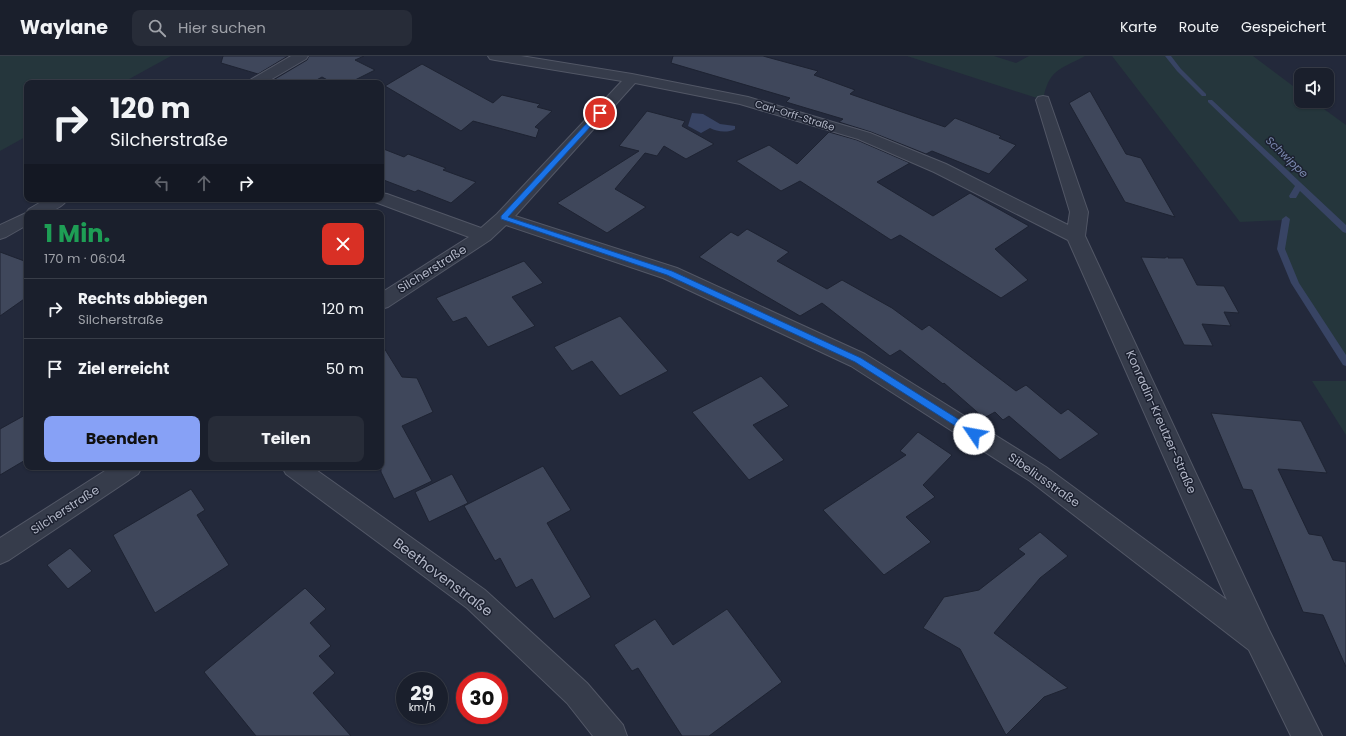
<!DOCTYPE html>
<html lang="de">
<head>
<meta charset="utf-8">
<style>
  body { margin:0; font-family:Poppins,sans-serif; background:#272c38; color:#f1f3f6; height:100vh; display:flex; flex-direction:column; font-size:15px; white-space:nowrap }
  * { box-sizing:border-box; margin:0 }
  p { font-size:13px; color:#9fa2a9 }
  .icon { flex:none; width:22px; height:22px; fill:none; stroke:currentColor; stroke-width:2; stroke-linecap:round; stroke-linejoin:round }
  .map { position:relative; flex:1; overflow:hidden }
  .sheet { position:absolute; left:24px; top:154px; width:360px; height:260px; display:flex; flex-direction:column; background:#1a1f2c; border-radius:8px; box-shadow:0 1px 3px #0004,0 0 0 1px #383d48 }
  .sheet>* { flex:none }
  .hud { position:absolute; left:24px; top:24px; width:360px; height:122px; border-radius:8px; box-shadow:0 1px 3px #0004,0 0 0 1px #383d48; background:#1a1f2c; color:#f1f3f6; overflow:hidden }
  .fabs { position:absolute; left:1294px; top:12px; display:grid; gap:8px }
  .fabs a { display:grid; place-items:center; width:40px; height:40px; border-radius:8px; background:#1a1f2c; box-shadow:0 1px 3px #0004,0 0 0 1px #383d48; font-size:20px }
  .speed { position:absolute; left:396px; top:616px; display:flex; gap:8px; font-size:20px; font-weight:700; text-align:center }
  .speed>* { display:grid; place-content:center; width:52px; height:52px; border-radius:50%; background:#1a1f2c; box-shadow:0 1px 3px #0004,0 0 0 1px #383d48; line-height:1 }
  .speed small { font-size:10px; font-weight:400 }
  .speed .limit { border:6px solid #d22; background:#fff; color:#111 }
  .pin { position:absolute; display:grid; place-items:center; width:34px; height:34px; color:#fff; margin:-17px; border:2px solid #fff; border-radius:50%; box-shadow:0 1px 4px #0007 }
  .me { position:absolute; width:44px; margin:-22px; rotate:303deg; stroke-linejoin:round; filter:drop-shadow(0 0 3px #0008) }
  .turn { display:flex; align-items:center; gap:14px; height:84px; padding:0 20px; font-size:18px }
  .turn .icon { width:52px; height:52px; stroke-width:2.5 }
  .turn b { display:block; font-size:28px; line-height:34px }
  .lanes { display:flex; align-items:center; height:38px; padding:0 20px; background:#0003; justify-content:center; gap:20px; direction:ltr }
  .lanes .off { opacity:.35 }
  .round { display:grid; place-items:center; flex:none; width:42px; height:42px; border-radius:8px; background:#272c38 }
  .headline { display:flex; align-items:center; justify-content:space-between; height:68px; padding:0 20px }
  h1 { font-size:24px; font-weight:700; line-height:30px; color:#1e9e55 }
  .primary-button { display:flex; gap:8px; margin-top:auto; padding:8px 20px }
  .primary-button a { flex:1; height:46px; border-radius:8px; background:#87a1f6; color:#111; font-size:16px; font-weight:700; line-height:46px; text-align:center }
  .primary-button a+a { background:#272c38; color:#f1f3f6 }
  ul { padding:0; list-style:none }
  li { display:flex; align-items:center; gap:12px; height:60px; padding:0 20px; border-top:1px solid #383d48 }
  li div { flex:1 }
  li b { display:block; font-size:15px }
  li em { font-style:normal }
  header { display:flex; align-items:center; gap:24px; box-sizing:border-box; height:56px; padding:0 20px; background:#1a1f2c; border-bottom:1px solid #383d48 }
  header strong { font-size:19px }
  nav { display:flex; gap:22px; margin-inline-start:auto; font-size:14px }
  .search { width:280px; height:36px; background:#272c38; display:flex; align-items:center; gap:10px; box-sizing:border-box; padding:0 14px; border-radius:8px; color:#9fa2a9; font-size:15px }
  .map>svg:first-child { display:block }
</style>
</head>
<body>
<header>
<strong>Waylane</strong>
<div class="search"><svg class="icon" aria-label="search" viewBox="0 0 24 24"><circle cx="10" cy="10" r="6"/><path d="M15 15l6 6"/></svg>Hier suchen</div>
<nav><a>Karte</a><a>Route</a><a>Gespeichert</a></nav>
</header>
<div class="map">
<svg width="1346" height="680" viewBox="0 0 1346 680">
  <rect width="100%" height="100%" fill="#23293b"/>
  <path fill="#25363c" d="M0,0H171L122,27H27V80L0,95Z
    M907,0H994L1016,7L1029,0H1085C1059,14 1049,13 1043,44Z
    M1112,0H1253L1301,36V45H1313L1346,69V306L1326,277L1295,226L1281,193L1286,164L1240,166Z
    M1312,325H1346V379Z"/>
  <path fill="#384464" d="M692,57L703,58L720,68L735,70V73C728,77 717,76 710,72L701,77L688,70Z"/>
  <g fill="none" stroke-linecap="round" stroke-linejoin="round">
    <path fill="#384464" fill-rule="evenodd" d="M1165,0H1171L1181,13L1206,38V40H1202L1177,15Z
      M1208,44H1212L1346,169V177L1343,176L1300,135L1296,142H1290L1289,140L1295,130L1208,46Z
      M1286,160L1290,163L1285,193L1299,227L1346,299V310L1343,309L1291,227L1277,193L1282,163Z"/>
  </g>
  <path fill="#3f475b" stroke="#1e2332" d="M223,0H288L258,18L221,7Z
    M309,0H364L355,4L375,14L349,27H333L322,21L311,27H289L275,23L307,4Z
    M673,0H763L818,15L814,19L855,34L850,38L945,71L955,62L1001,80L999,82L1016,89L989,118L932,95L926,98L871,76L839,66L843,63L786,46L790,42L671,7Z
    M422,8L493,47L502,39L540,48L537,51L552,55L535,71L539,73L536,82L473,65L461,75L385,30Z
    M1090,35L1126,98L1141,102L1175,161L1125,146L1069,47Z
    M647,55L685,65L682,70L714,88L686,103L664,90L657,100L645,97L615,133L646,151L607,177L557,147L639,95L619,90Z
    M829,76L857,84L910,107L877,126L933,160L970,137L1029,170L995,193L1028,224L1001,242L900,179L891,184L800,125L781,135L736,105L769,89L797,108Z
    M381,92L404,101L408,98L446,112L443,114L476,126L451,147L418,134L415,136L381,123Z
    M747,173L789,196L777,205L827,233L842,224L892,252L922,274L929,269L1016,335L1026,329L1061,358L1068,353L1099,378L1060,404L1009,360L1003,364L995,356L984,362L944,327L943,328L900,294L890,300L822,247L800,260L699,201L731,176L738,180Z
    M0,196L27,206V241L0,260Z
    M1168,200V202H1183L1197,229L1224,230L1239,257L1224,256L1231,270L1202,268L1213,290L1184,289L1141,201L1165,202Z
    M524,205L543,227L512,241L535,270L488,291L466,261L453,266L436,242Z
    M620,260L668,315L620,340L592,305L572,315L554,291Z
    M381,287L402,321L417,322L433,356L402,370L432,425L394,443L381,416Z
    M761,320L789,350L753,369L784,404L749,424L692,356Z
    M1211,357L1301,365L1327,417L1278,413L1309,478L1322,480L1333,504L1346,506V611L1323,559L1303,556L1252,434L1243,433Z
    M27,358V403L0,419V373Z
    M918,376L952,399L923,429L935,441L906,461L931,486L884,519L823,454L906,399L900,395Z
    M543,410L571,454L547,467L591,541L554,563L532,523L516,532L500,502L495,505L464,450Z
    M452,418L468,447L429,466L415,436Z
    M191,433L205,454L197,459L229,509L155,557L113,479Z
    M1040,476L1068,500L1040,522L994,577L1068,632L1044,641L1006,679L960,593L923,572L944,541L979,534L1025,498L1018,493Z
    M70,492L92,515L68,533L47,509Z
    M305,532L326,553L310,567L331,590L319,600L335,617L313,637L351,680H256L204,616Z
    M727,553L782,626L709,680H682L638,612L632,615L614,589L655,563L673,589Z"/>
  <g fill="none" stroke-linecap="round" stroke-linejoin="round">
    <defs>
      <path id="minor" d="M291,0H308L306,3L265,27H248L250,24Z
        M488,0H521L632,18L748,41L870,77L946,108L1068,169L1070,156L1036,44L1038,41L1043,40L1048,41L1088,156L1085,180L1269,574L1322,680H1291L1249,594L1030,425L851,310L663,222L506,169L490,184L388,251L381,253V237L469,181L375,146L373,143H381V137L387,138L481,172L497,158L622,25L495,4L490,3ZM635,27L740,48L858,83L934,116L1068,184L1227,544L1046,411L865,298L677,212L515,160Z
        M46,143H68C58,157 42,157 27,157V169L6,181L0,183V169L26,157L29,153Z
        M111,411H142L138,418L9,504L0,508V482Z
        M282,411H312L485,534L587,627L623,669L627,680H593L567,647L467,552L286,418Z"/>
    </defs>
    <use href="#minor" stroke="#525766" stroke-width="2"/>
    <use href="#minor" fill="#363c4b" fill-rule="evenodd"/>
  </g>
  <path fill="#1a73e8" stroke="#114b97" d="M598,55L603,57L508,161L672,215L861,302L977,375L979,378L977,380H971L855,306L667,219L501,163V160Z"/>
  <g text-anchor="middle" stroke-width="3" stroke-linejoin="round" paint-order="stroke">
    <g font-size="10" fill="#b2b7c7" stroke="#1c2130">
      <text transform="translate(795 59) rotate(17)" y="4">Carl-Orff-Straße</text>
    </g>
    <g font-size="11" font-style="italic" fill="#7a88ae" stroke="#1c2130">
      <text transform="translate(1287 101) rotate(44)" y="4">Schwippe</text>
    </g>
    <g font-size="12" fill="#b2b7c7" stroke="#1c2130">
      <text transform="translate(432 213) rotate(-32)" y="4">Silcherstraße</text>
      <text transform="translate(1161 366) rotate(66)" y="4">Konradin-Kreutzer-Straße</text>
      <text transform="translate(1044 424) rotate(35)" y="4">Sibeliusstraße</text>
      <text transform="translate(65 454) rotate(-33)" y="4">Silcherstraße</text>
    </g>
    <g font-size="14" fill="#b2b7c7" stroke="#1c2130">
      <text transform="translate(443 521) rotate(37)" y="5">Beethovenstraße</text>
    </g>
  </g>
</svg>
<div class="fabs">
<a><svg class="icon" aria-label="sound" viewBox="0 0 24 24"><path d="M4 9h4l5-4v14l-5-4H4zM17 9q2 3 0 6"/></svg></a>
</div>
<div class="speed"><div>29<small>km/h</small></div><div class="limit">30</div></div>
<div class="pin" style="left:600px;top:57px;background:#d93025"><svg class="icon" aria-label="arrive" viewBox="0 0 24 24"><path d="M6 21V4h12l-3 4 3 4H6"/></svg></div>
<svg class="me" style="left:974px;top:378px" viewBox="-20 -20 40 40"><circle r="19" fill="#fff"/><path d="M0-13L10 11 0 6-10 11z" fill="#1a73e8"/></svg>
<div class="hud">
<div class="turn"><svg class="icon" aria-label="right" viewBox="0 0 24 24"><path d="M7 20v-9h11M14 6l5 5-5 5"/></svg><div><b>120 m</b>Silcherstraße</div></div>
<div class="lanes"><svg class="icon off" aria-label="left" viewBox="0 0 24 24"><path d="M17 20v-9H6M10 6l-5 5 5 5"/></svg><svg class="icon off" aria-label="ahead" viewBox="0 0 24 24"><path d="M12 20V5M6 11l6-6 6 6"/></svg><svg class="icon" aria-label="right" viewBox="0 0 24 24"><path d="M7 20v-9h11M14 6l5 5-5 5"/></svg></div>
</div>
<section class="sheet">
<div class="headline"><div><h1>1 Min.</h1><p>170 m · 06:04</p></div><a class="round" style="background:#d93025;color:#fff"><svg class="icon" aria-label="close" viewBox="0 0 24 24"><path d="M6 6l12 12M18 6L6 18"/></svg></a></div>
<ul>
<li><svg class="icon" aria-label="right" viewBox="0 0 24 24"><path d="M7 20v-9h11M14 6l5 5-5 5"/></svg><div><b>Rechts abbiegen</b><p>Silcherstraße</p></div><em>120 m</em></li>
<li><svg class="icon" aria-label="arrive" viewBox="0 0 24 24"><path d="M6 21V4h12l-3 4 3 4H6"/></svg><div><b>Ziel erreicht</b></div><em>50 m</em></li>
</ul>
<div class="primary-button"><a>Beenden</a><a>Teilen</a></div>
</section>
</div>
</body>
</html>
